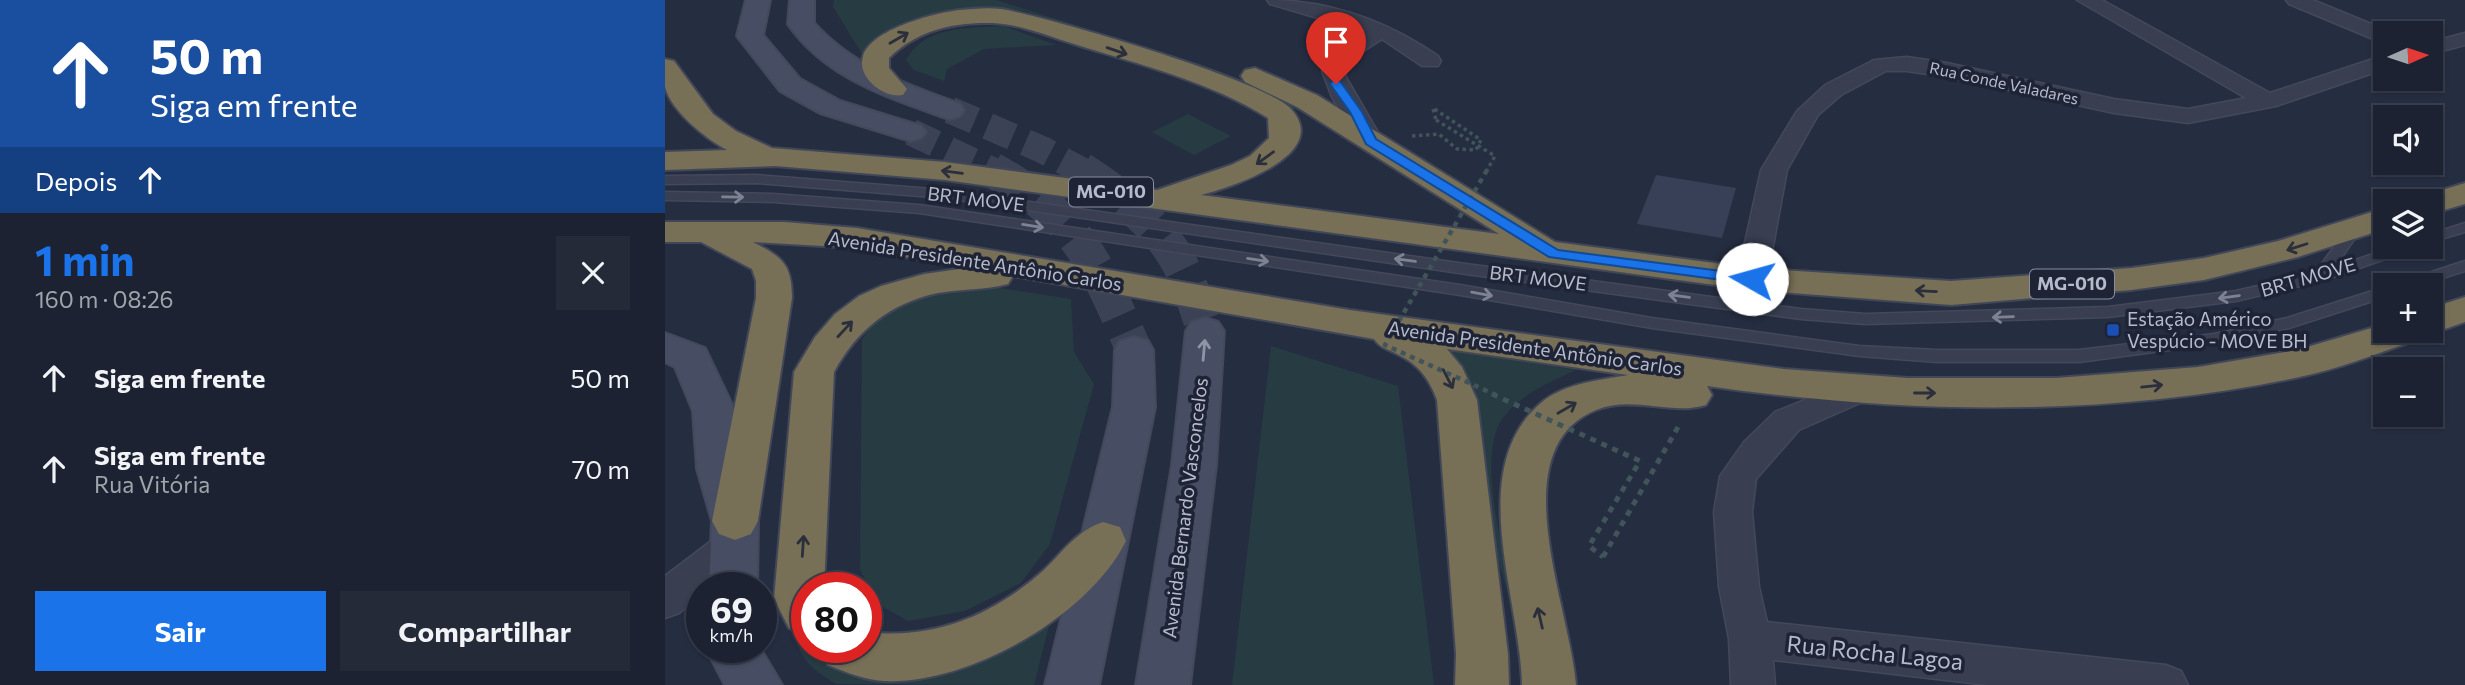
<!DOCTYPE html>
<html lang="pt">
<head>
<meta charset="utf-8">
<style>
  body { margin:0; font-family:Commissioner,sans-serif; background:#252a39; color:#f1f3f6; height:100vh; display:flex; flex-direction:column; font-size:26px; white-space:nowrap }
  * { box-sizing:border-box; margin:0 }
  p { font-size:23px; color:#a0a4ab }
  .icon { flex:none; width:38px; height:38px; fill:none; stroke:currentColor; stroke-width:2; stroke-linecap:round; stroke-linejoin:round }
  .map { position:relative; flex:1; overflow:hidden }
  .details { display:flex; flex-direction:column; background:#1c2231; width:665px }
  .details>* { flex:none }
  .hud { background:#1a4fa0; color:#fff; overflow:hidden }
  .needle { width:46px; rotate:87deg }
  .buttons { position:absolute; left:1708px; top:21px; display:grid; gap:14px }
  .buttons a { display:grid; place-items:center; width:70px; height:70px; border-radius:0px; background:#1c2231; box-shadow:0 2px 5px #0004,0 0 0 2px #3a3f4d; font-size:35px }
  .speed { position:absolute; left:21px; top:572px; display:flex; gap:14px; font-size:35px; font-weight:700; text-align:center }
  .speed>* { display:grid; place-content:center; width:91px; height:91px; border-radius:50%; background:#1c2231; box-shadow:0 2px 5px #0004,0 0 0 2px #3a3f4d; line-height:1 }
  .speed small { font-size:18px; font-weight:400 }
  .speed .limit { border:10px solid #d22; background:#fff; color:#111 }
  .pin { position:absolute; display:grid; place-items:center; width:60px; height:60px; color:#fff; margin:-72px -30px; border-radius:50% 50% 50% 0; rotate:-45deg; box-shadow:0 0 7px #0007 }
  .pin .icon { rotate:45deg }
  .me { position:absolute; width:77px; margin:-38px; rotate:277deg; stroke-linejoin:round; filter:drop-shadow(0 0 5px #0008) }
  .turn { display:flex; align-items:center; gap:24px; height:147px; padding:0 35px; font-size:32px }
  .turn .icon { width:91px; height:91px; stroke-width:2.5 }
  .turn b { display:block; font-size:49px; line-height:60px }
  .then { display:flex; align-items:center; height:66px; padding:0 35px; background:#0003; gap:14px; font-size:26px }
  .round { display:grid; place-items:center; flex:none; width:74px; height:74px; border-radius:0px; background:#252a39 }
  .summary { display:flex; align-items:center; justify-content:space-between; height:119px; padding:0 35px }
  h1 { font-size:42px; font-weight:700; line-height:52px; color:#1a73e8 }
  .action { display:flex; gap:14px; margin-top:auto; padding:14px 35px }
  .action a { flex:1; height:80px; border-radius:0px; background:#1a73e8; color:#fff; font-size:28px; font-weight:700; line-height:80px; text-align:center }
  .action a+a { background:#252a39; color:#f1f3f6 }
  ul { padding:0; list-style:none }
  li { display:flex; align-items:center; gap:21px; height:91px; padding:0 35px }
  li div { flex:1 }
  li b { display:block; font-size:26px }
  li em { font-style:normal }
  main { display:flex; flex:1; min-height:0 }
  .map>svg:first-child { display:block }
</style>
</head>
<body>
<main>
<section class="details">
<div class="hud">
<div class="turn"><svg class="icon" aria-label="ahead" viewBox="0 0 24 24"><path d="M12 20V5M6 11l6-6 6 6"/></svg><div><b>50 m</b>Siga em frente</div></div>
<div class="then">Depois<svg class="icon" aria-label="ahead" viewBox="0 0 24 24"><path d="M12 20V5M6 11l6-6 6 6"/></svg></div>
</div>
<div class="summary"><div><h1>1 min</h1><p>160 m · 08:26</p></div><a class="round"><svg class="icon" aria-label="close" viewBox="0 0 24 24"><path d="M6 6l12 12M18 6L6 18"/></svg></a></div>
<ul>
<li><svg class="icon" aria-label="ahead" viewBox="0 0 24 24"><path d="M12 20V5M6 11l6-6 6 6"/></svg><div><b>Siga em frente</b></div><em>50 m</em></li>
<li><svg class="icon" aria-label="ahead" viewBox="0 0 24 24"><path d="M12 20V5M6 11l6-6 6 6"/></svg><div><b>Siga em frente</b><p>Rua Vitória</p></div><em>70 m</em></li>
</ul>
<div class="action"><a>Sair</a><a>Compartilhar</a></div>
</section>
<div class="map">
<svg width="1800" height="685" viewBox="0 0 1800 685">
  <rect width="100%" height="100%" fill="#252d41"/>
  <path fill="#273b42" d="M169,0H331L535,64L609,92L639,108L632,110L532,67L360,11L323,9L199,57L168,7Z
    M339,26L391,45L319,49L282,69L279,81L249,70L241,60C259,25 305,28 339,26Z
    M523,114L566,136L529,155L487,132Z
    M315,285L406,299L409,352L429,384L385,544L356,583L300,611L243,621L211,603L195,569L197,339C226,298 268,290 315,285Z
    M606,346L733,386L769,685H567Z
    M783,350L911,370C883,383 839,401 830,435C816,486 845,578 858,629L851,621L833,559Z
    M388,610L369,685L171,684C134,662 135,652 122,614C130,627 139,649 150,658C181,681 254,685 289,671C326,656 359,636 388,610Z"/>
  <path fill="#374057" d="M991,175L1071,188L1057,238L972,224Z"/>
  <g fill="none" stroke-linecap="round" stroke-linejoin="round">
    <path stroke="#3b4256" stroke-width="27" stroke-dasharray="27 14" stroke-linecap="butt" d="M285,110L378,150L419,172
      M246,132L330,172"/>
    <path stroke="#3b4256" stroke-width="36" stroke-dasharray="36 18" stroke-linecap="butt" d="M327,170C414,217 431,264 469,350
      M416,170C452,193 491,222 512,259C525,281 531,307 540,331"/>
    <defs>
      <path id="lane" d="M92,175L280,190L801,264L1136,309L1200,314L1443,307L1571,291L1650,273L1685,225L1690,224L1697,228L1670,267L1728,247H1748L1746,250L1660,280L1571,301L1443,317L1200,324L1136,319L801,274L280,198L92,183L0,184V176Z
        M0,192L108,194L254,205L795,285L987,318L1194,346L1272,350H1414L1549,334L1622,318L1720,287V297L1624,328L1549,344L1414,362H1272L1194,356L987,328L795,295L254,213L108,202L0,200Z
        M1800,223V232L1766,242V234Z
        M1800,261V271L1756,285H1734L1736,282Z"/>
      <path id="street" d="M602,0C665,0 722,21 773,56L776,61L773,66H757L717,39L686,59L679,71L682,79L718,141L715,146H697L667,97L657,71L670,50L700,32L605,4Z
        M1412,0H1437L1605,93L1720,55V69L1611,106L1523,123L1449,113L1282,77L1242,71H1221L1176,95L1153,115L1122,170L1102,279L1097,286L1087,288L1077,286L1072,279L1096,170L1132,111L1160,85L1209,60L1242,57L1282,63L1449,99L1523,109L1581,98Z
        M1621,0H1648L1728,33H1720V43L1713,41L1624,4Z
        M1800,33V45L1766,54V42Z
        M1199,376L1211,380L1216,388L1211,396L1134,430L1091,479L1087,512L1094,587L1102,622L1501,665L1516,671L1523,685H1323L1108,660L1110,685H1066L1064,639L1054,587L1049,512L1055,476L1079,442L1110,412Z
        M68,530L82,535L87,546L82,557L44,588H37V594L14,613L0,618V576L54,535Z"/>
      <path id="secondary" d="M81,0H105L98,35L135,79L175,101L256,126L261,132L256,138L246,141L155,113L115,91L72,36Z
        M125,0H149V23C189,67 240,84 295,104L299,110L295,116L285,119L275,116C218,95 160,77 123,24Z
        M540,318L553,322L559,331L551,465L525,685H471L507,465L521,331L527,322Z
        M0,333L40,348L70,411L76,469L93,521L92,588H44L47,521L32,469L28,411L10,367L0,362Z
        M469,337L483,341L488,350L490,407L434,685H380L448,407L450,350L455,341Z
        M45,648H95L117,685H60L45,656Z"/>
      <path id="highway" d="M294,10C308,9 322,7 336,9C380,16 602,81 626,109C668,155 564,188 536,195L834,234L632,107L580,82L576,76L580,70L590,68L652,95L890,242L1087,268L1286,281L1466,268L1539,258L1613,241L1720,208V229L1633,257L1539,280L1466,290L1286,305L1087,290L280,180L110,166L0,170V152L62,150C41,139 6,111 0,87C0,79 0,68 0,59L9,61L48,114L71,131L107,148L280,162L492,190L566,165L585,156L604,138L603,118C546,82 473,64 409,44C383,36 354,24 327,23C289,22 252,30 224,58V68L242,89L238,95C220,99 191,78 198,56C206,29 270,13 294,10Z
        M1800,183V204L1766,214V201H1752L1754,197Z
        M0,222H120L192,228L685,310L1119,369L1243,378H1391L1533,367L1632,350L1720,324V331H1766V308L1800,297V322L1766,334L1758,331L1752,340C1712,353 1672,370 1630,378C1436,418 1238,414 1042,386L1047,395L1041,405C1006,416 968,395 931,410C835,449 906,610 911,685H857C856,600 798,468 877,402C900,383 935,380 963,375L782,349L797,367L812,400L843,654L844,685H790L791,654L772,400C764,378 753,364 732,354C723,349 715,348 709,339L348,276L343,284C320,290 296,289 273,293C225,303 192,330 169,372L159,588H142V634L124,628L109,599L129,372L150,337L170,314L194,296L216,286L259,274L301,268L192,248L88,242C117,257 127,264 127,298L93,521L86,534L70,540L54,534L47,521L91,298V281L87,269L36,242H0Z
        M438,522L455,527L461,541C424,616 303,685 219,681C199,680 181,672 163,665L156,648H201V632C270,640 329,615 380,569C398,551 413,530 438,522Z"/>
    </defs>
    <use href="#lane" stroke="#43485a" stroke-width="3"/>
    <use href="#street" stroke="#43485a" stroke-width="3"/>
    <use href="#secondary" stroke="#43485a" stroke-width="4"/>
    <use href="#highway" stroke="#414758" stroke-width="4"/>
    <path stroke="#40545a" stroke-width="3.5" stroke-dasharray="3.5 3.5" stroke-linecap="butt" d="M768,109L771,120
      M747,136L774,134L792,149L811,150L816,140L768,108"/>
    <path stroke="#40545a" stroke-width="5" stroke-dasharray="6 6" stroke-linecap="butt" d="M938,557L1016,422"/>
    <use href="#lane" fill="#393f51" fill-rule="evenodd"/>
    <use href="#street" fill="#393f51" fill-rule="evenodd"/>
    <use href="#secondary" fill="#474e64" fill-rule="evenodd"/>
    <use href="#highway" fill="#776f56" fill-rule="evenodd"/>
    <path stroke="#40545a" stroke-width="3.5" stroke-dasharray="3.5 3.5" stroke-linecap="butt" d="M771,120L830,156L821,172"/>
    <path stroke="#40545a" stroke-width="4.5" stroke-dasharray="5 5" stroke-linecap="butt" d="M822,170L720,345L831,395"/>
    <path stroke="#40545a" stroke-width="5" stroke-dasharray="6 6" stroke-linecap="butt" d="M827,394L975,461L924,546L938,557"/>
  </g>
  <defs><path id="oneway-shaft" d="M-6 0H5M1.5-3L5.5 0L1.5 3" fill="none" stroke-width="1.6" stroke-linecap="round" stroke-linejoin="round" transform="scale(1.75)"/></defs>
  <g stroke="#2b2f3b">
    <use href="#oneway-shaft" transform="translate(234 38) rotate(-30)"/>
    <use href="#oneway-shaft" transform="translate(452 51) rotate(19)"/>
    <use href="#oneway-shaft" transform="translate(600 158) rotate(144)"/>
    <use href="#oneway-shaft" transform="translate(287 172) rotate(-173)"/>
    <use href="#oneway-shaft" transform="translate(1632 247) rotate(162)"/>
    <use href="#oneway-shaft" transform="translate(1261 291) rotate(-177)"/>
    <use href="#oneway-shaft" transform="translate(180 329) rotate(-47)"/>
    <use href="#oneway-shaft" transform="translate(783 379) rotate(63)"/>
    <use href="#oneway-shaft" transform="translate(1487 386) rotate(-6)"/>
    <use href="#oneway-shaft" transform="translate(1260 393)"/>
    <use href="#oneway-shaft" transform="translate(902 408) rotate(-30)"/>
    <use href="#oneway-shaft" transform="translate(138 546) rotate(-86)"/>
    <use href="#oneway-shaft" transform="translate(875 618) rotate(-103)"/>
  </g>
  <g stroke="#7e8394">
    <use href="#oneway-shaft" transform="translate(68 197) rotate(1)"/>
    <use href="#oneway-shaft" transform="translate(368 226) rotate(9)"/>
    <use href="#oneway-shaft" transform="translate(593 260) rotate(9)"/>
    <use href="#oneway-shaft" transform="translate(740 260) rotate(-172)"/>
    <use href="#oneway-shaft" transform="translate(817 294) rotate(10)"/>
    <use href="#oneway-shaft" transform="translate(1014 296) rotate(-172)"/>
    <use href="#oneway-shaft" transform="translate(1564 297) rotate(172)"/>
    <use href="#oneway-shaft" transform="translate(1338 317) rotate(178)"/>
  </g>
  <use stroke="#8f95a7" href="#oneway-shaft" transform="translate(539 350) rotate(-85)"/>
  <path fill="#1a73e8" stroke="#114b97" stroke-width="2" d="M667,81H675L697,112L711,139L893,250L1087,275L1094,279L1087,284L884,257L701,144L685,112L665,84Z"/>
  <rect fill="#1a4fb4" stroke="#1e2436" stroke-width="2.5" x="1441" y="323" width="14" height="14" rx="3.5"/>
  <g text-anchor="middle" stroke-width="7" stroke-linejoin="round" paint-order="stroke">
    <g font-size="16" fill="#b6bbcb" stroke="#1e2436">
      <text transform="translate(1339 83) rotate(12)" y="6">Rua Conde Valadares</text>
    </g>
    <g fill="#1e2436" stroke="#888e9e" stroke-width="2">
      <rect x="404" y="177.5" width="84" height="29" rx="5"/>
      <rect x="1365" y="269.5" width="84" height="29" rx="5"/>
    </g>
    <g font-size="18" font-weight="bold" fill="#b6bbcb">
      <text x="446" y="198">MG-010</text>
      <text x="1407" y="290">MG-010</text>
    </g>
    <g font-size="19" fill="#b6bbcb" stroke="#1e2436">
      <text transform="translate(311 199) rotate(7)" y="7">BRT MOVE</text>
      <text transform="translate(310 261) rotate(9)" y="7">Avenida Presidente Antônio Carlos</text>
      <text transform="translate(1643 277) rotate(-16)" y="7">BRT MOVE</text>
      <text transform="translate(873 278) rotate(7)" y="7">BRT MOVE</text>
      <text transform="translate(870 348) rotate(8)" y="7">Avenida Presidente Antônio Carlos</text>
      <text transform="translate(520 508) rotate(-83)" y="7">Avenida Bernardo Vasconcelos</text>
    </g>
    <g font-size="19" fill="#b6bbcb" stroke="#1e2436" text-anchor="start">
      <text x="1462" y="326">Estação Américo<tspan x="1462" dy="22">Vespúcio - MOVE BH</tspan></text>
    </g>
    <g font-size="23" fill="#b6bbcb" stroke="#1e2436">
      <text transform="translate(1210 653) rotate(6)" y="8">Rua Rocha Lagoa</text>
    </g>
  </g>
</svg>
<div class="buttons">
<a><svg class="needle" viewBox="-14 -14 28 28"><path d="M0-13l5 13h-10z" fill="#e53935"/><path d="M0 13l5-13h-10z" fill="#a0a4ab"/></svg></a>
<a><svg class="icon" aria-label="sound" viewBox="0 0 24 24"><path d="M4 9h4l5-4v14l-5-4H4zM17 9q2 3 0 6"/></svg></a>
<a><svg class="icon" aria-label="layers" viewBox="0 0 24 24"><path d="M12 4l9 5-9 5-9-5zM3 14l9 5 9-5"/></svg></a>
<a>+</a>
<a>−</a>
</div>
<div class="speed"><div>69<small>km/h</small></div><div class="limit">80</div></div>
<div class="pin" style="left:671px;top:84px;background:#d93025"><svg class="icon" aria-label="arrive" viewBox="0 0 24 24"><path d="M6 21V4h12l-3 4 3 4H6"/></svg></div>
<svg class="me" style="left:1087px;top:279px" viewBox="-20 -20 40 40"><circle r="19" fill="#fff"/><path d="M0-13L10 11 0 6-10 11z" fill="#1a73e8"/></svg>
</div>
</main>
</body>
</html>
